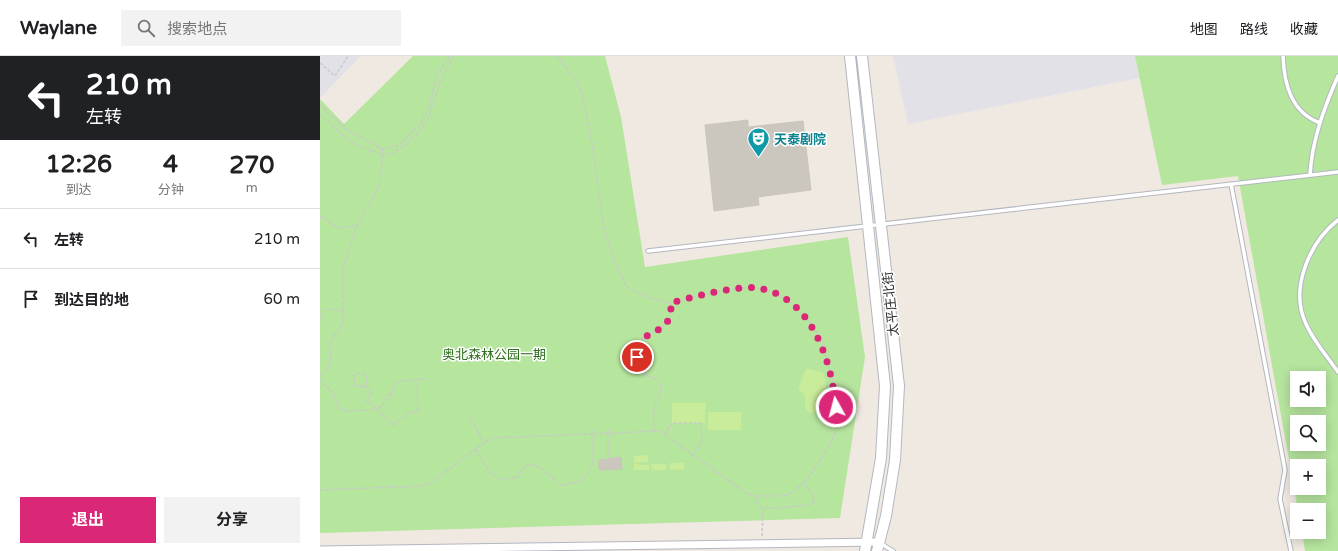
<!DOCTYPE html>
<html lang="zh">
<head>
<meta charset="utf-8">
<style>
  body { margin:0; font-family:"Varela Round","Noto Sans SC",sans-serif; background:#f2f2f2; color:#202124; height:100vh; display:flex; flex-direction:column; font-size:15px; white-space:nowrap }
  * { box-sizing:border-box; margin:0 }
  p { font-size:13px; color:#757577 }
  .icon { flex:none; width:22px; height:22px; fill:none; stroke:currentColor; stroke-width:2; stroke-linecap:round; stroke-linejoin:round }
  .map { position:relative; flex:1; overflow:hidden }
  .drawer { display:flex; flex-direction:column; background:#fff; width:320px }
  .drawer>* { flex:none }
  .hud { background:#202124; color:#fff; overflow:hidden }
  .tools { position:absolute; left:970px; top:315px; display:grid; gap:8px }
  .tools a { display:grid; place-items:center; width:36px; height:36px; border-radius:0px; background:#fff; box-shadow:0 2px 10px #0003; font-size:20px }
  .pin { position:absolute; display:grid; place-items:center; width:34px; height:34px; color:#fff; margin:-17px; border:2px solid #fff; border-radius:50%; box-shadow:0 1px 4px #0007 }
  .me { position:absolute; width:44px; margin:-22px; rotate:353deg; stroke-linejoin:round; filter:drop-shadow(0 0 3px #0008) }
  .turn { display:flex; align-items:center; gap:14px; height:84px; padding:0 20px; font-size:18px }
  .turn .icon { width:52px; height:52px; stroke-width:2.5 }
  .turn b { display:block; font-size:28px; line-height:34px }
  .eta { display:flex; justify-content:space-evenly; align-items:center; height:68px; text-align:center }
  .eta b { font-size:24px; font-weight:700; line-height:28px }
  .action { display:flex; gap:8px; margin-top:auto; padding:8px 20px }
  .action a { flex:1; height:46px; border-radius:0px; background:#db2777; color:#fff; font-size:16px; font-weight:700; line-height:46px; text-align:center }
  .action a+a { background:#f2f2f2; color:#202124 }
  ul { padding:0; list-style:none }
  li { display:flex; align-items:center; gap:12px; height:60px; padding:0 20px; border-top:1px solid #e0e0e0 }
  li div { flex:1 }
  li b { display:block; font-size:15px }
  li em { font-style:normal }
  header { display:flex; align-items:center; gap:24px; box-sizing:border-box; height:56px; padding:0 20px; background:#fff; border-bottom:1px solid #e0e0e0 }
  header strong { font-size:19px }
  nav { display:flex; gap:22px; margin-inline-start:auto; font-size:14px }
  .search { width:280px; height:36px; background:#f2f2f2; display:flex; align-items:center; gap:10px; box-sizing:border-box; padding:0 14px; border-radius:0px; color:#757577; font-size:15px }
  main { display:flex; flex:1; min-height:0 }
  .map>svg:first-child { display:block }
</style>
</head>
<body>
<header>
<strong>Waylane</strong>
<div class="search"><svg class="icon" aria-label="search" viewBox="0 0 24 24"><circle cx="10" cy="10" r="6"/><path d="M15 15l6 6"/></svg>搜索地点</div>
<nav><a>地图</a><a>路线</a><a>收藏</a></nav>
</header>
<main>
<section class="drawer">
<div class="hud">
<div class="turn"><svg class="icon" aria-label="left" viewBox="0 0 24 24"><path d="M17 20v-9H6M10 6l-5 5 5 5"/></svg><div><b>210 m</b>左转</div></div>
</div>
<div class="eta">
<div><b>12:26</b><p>到达</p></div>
<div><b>4</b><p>分钟</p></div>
<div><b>270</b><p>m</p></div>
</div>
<ul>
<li><svg class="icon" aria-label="left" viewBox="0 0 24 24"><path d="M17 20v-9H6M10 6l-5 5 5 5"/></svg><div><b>左转</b></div><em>210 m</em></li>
<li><svg class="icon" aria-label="arrive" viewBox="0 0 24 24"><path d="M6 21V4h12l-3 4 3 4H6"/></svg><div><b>到达目的地</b></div><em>60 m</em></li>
</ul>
<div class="action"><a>退出</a><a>分享</a></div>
</section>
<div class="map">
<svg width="1018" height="495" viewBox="0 0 1018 495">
  <rect width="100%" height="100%" fill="#efe9e1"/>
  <path fill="#e3e1e8" d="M0,0H41L0,42Z
    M573,0H815L819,22L588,68Z"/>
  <path fill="#b6e59e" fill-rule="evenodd" d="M93,0H285L301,61L325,211L528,181L545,301L520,462L0,477V43L24,68Z
    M815,0H1018V495H985L982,476H999V454H978L918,120L842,129ZM977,322H999V344H977ZM977,366H999V388H977ZM977,410H999V432H977Z"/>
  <path fill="#c9ec9a" d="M486,313L502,316C507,323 505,331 507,339C509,344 511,344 512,350L491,358L485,352V340L479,333V330Z
    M352,347H386L385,367H352Z
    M388,356H421V374H388Z
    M328,399V406L314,407V400Z
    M350,407H364V413L350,414Z
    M314,408L329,409V414H314Z
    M331,408H346V414H332Z"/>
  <path fill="#cbc7bf" stroke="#cbc5ba" d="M428,64V71L483,65L491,134L438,141L439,149L394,155L385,69Z
    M301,401L302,413L279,414V404Z"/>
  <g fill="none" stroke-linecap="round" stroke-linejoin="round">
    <defs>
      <path id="service" d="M963,0C964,28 971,56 1000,67
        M990,119C992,84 1004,52 1018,20
        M911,128L965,414L960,443L971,495
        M1018,164C990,186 969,232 986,268C994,286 1007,300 1018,316
        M328,195L1018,116
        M560,487L573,495"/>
      <path id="minor" d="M0,494L559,486"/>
      <path id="secondary" d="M530,0L565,330L561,402L545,495
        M542,0L579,330L575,404L566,460L557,495"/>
    </defs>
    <use href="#service" stroke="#b4b7c1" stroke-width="5.5"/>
    <use href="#minor" stroke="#b4b7c1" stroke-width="9"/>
    <use href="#secondary" stroke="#b4b7c1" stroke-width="12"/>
    <path stroke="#c9c9c9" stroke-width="1.5" stroke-dasharray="3 2" stroke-linecap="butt" d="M0,7L15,20L28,0
      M0,49L26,73L62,93L79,89L101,67L109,50L116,22L129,0
      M0,58L20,77L37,89L63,99L73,97L83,91L101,74L109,60L120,26L134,0
      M0,162L3,161L18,172L37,170
      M0,262L5,253L23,254
      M0,319L11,309L10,286L23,268V212L37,170L58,133L63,99L62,93
      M0,324L13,337L20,352L25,355L51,354L61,351L79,325L107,323
      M70,337L75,340
      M149,359L164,387
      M74,369L87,357L98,356L97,325
      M288,373V401
      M334,375C334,366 332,359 335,350C341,334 348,325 325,319L318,309L316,293L323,281L342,271L349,264L351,247
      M345,378L352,367H381L382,387L373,398
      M156,394C168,413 172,430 199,420C209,395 228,418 239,429C257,428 270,423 273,403C274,393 271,383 273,374
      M0,434L99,430L111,427L171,382L340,375L426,437C434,440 441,440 449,440C455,440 461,440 466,439C485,433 503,400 512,384C525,360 509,301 497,278C486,257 461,234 436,232C414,230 388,238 366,243C361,244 357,246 352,247C345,248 310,236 306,229C278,183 279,123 269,70C266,57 264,39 257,27C252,18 243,9 237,0
      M436,440L437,447L443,453L489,449L494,446L493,438L483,426
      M442,480L443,454"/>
    <use href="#service" stroke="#fff" stroke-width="3.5"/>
    <use href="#minor" stroke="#fff" stroke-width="7"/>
    <use href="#secondary" stroke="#fff" stroke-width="10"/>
    <path stroke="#c9c9c9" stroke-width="1.5" stroke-dasharray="3 2" stroke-linecap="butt" d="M45,329L42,332L35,329L34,320L38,317L45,318L47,325L45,329L52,336L46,344L74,369"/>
  </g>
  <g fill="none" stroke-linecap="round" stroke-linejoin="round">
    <path stroke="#db2777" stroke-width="7" stroke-dasharray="0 12.6" d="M317,301C315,276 336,281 347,266C351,261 351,253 351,247C371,241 419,229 438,232C492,241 511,304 516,351"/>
  </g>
  <defs>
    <symbol id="theatre-pin" viewBox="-11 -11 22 30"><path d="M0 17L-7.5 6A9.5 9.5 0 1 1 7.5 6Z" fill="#0f9aa8" stroke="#fff"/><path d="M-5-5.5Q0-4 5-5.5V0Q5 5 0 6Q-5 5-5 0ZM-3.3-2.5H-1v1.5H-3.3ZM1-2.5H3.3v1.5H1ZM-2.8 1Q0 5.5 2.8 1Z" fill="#fff"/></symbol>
  </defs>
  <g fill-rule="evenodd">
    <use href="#theatre-pin" x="426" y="70" width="25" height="34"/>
  </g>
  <g text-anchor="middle" stroke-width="3" stroke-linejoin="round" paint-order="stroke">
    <g font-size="13" font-weight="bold" fill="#0d838f" stroke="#fff" text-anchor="start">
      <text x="454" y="88">天泰剧院</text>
    </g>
    <g font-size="13" fill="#2e2e2e" stroke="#fff">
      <text transform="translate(570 248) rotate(-96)" y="5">太平庄北街</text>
    </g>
    <g font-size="13" fill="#2c6e1b" stroke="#fff">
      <text x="174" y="303">奥北森林公园一期</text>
    </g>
  </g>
</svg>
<div class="tools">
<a><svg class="icon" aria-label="sound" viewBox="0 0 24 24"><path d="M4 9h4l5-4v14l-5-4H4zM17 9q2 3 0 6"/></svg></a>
<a><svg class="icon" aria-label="search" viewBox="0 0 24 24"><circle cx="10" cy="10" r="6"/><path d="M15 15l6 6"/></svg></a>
<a>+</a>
<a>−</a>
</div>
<div class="pin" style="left:317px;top:301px;background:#d93025"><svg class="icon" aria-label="arrive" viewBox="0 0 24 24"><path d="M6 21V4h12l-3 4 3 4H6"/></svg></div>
<svg class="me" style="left:516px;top:351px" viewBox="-20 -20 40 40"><circle r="17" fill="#db2777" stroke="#fff" stroke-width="3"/><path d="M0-11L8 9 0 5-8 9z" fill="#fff"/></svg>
</div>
</main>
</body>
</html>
